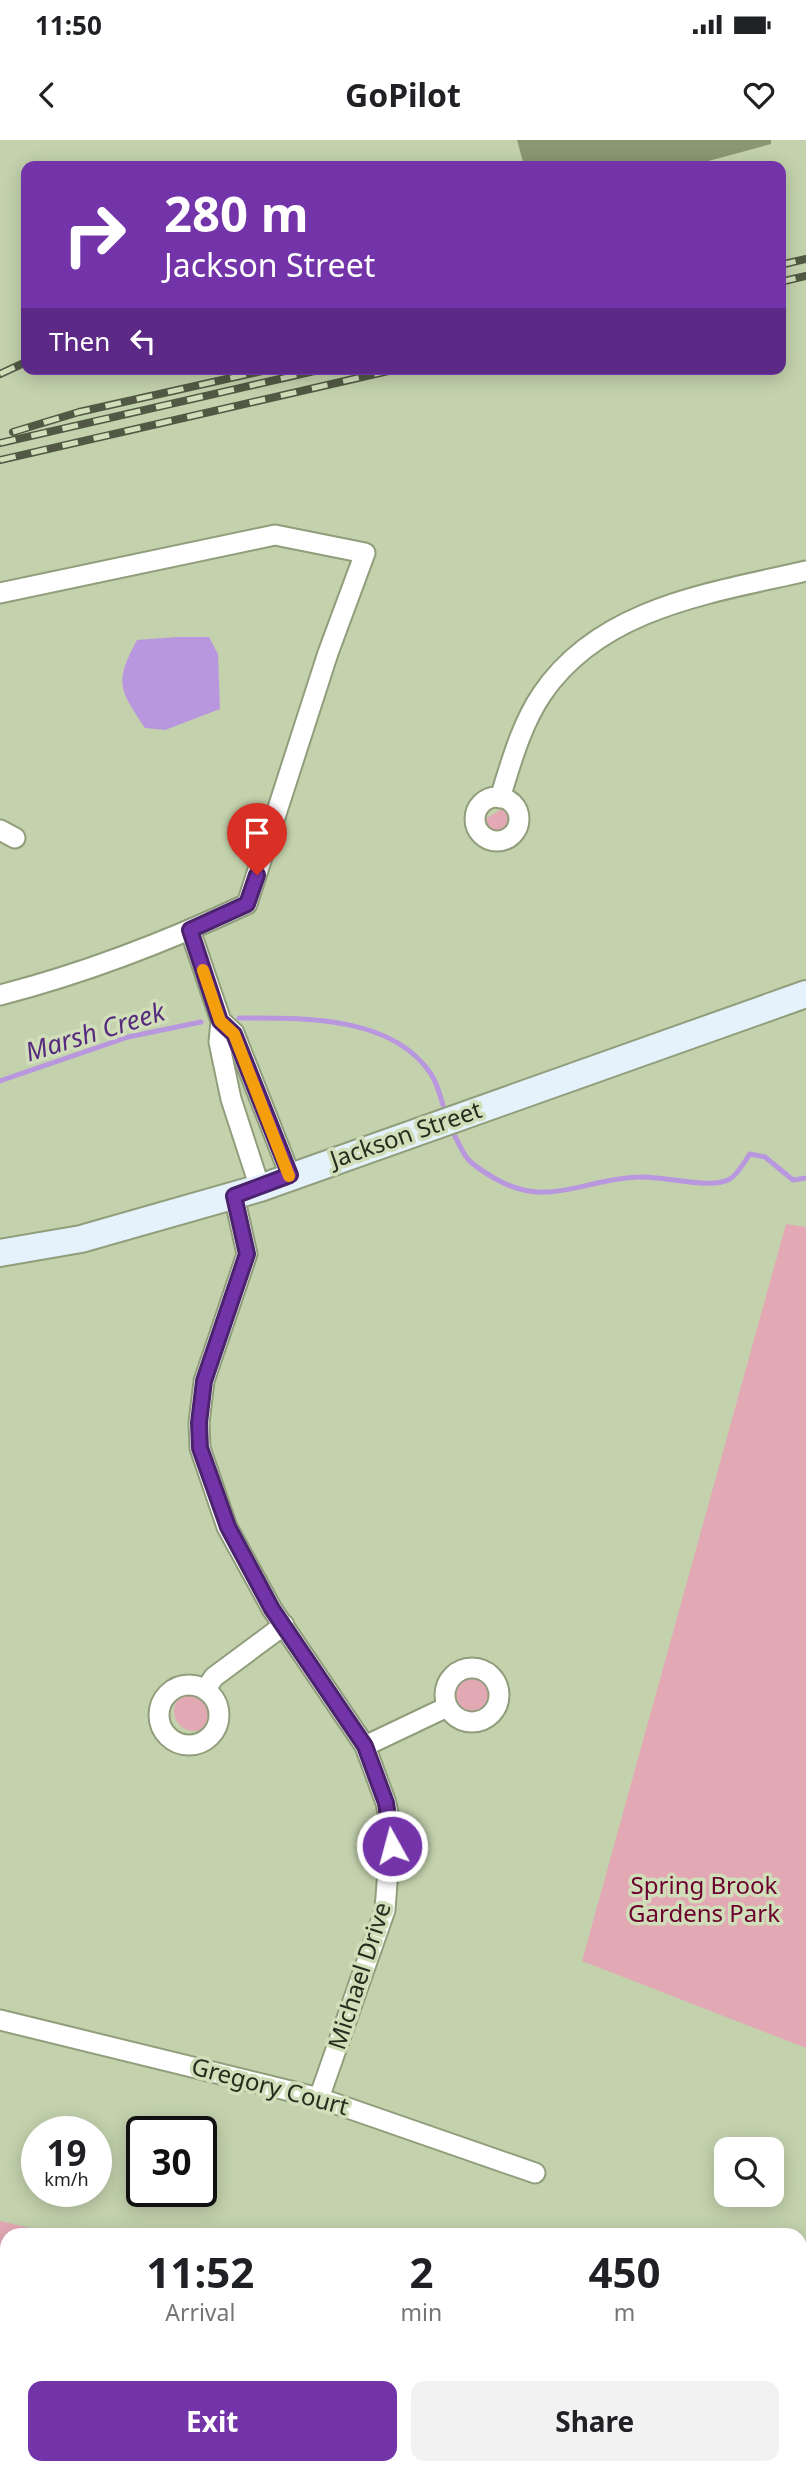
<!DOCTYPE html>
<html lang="en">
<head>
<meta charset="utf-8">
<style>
  body { margin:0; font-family:"Noto Sans",sans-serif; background:#f2f2f2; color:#202124; height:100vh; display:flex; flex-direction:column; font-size:26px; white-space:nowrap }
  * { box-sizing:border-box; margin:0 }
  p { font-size:23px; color:#757577 }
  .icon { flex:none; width:38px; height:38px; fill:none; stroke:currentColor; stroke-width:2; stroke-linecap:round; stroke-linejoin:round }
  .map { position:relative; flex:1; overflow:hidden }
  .side { position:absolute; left:0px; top:2088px; width:807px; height:247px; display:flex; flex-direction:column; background:#fff; border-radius:21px 21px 0 0; box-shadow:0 4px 18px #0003 }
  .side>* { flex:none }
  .hud { position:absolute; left:21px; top:21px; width:765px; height:214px; border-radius:14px; box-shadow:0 4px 18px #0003; background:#7434a9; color:#fff; overflow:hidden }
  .fabs { position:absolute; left:714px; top:1997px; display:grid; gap:14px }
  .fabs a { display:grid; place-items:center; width:70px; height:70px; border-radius:14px; background:#fff; box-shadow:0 4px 18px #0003; font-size:35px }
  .speed { position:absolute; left:21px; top:1976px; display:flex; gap:14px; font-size:35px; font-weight:700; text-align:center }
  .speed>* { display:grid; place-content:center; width:91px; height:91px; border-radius:50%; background:#fff; box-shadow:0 4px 18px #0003; line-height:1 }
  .speed small { font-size:18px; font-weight:400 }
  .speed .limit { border:4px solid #111; border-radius:10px; background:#fff; color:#111 }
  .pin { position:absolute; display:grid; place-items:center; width:60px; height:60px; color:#fff; margin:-72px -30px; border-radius:50% 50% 50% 0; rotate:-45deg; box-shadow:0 0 7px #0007 }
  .pin .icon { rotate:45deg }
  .me { position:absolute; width:77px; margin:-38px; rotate:353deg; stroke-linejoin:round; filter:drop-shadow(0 0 5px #0008) }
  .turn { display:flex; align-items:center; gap:24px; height:147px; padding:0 28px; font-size:32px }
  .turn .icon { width:91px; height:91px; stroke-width:2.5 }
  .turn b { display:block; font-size:49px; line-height:60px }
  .then { display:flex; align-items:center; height:66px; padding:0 28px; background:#0003; gap:14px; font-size:26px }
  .eta { display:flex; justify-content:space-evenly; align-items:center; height:119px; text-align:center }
  .eta b { font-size:42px; font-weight:700; line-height:49px }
  .cta { display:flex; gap:14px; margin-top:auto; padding:14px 28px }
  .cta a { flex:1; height:80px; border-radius:14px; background:#7434a9; color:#fff; font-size:28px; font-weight:700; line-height:80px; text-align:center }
  .cta a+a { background:#f2f2f2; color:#202124 }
  .status { display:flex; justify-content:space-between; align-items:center; height:49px; padding:0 35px; background:#fff; direction:ltr }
  .status svg { height:19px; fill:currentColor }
  header { display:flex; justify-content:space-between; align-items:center; height:91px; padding:0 28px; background:#fff; font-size:32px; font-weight:700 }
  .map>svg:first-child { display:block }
</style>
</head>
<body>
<div class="status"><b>11:50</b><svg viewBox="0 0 49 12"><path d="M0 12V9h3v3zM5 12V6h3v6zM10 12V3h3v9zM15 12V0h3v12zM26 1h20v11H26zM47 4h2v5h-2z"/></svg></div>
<header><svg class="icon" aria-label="back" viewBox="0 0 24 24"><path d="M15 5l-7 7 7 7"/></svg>GoPilot<svg class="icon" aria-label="heart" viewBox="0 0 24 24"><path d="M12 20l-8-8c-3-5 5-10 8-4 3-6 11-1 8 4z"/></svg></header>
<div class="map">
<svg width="806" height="2334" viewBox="0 0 806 2334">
  <rect width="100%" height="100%" fill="#c3d2ad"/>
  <path fill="#e2a9b4" d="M502,669L515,678L509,691L500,693L485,687L487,678Z
    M786,1084L806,1087V1908L582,1821Z
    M452 1554a20 20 0 1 1 40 0a20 20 0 1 1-40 0Z
    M174 1571a20 20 0 1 1 40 0a20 20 0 1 1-40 0Z
    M0,2081L62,2095H7V2328H136L135,2334H0Z"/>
  <path fill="#b997df" d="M177,497H209L218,514L220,569L165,590L145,588C119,549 114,543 137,500Z"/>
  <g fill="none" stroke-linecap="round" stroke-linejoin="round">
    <path stroke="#b997df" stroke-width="5" d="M239,878C302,878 392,875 431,934C437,943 440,955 443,965
      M0,941L128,897L201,882
      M453,992C466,1020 467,1022 494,1038C549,1070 584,1038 640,1037C663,1036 711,1050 730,1039C738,1034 745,1021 750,1014L765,1017L793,1040L806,1038"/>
  </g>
  <path fill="#899773" d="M517,0H771V4L690,26H524Z"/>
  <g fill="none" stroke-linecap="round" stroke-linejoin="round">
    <defs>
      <path id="street" d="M0,453L275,395L365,413L328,513L247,764C166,802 86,833 0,855
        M475 679a22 22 0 1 1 44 0a22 22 0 1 1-44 0Z
        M500,658C511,623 521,585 542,554C601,467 712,453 806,431
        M0,690L15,698
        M190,790L221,881L219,902L231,959L260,1048
        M221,881L234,893L290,1035
        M234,1056L247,1114L204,1241L199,1283L200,1308L227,1387L272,1469L365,1606L386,1663L391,1690L385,1770L319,1958
        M445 1555a27 27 0 1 1 54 0a27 27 0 1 1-54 0Z
        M159 1575a30 30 0 1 1 60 0a30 30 0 1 1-60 0Z
        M205,1550L214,1537L284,1485
        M365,1606L447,1567
        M0,1880L319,1958L535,2033
        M800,2228L806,2227
        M682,2334L687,2328"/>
      <path id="secondary" d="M0,1113L81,1099L260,1048L806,854"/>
    </defs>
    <use href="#street" stroke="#909e7b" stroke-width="23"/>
    <use href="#secondary" stroke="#909e7b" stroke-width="30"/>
    <use href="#street" stroke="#fff" stroke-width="19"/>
    <use href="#secondary" stroke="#e5f1fb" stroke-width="26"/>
    <defs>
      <path id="rail" d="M780,125L806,119
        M780,142L806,136
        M0,234L26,222
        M13,292L79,272L271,229
        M0,303L323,229
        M0,320L397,229"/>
    </defs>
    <use href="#rail" stroke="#515944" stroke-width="8"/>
    <use href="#rail" stroke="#d0dfb9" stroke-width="5" stroke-dasharray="16" stroke-linecap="butt"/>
  </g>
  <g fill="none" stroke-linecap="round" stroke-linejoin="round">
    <defs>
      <path id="route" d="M257,735L247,764L190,790L220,881L234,894L290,1035L234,1056L247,1114L204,1241L199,1283L200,1308L228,1387L272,1469L365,1606L386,1663L392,1706"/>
    </defs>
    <use href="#route" stroke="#4b226e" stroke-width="18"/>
    <use href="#route" stroke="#7434a9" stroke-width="12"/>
    <path stroke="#f59e0b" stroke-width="12" d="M203,830L220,881L234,894L289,1036"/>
  </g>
  <g text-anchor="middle" stroke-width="7" stroke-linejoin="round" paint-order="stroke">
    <g font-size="24" fill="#272d1e" stroke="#d0dfb9">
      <text transform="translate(406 995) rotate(-19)" y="8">Jackson Street</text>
      <text transform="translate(360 1836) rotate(-72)" y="8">Michael Drive</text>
      <text transform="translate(270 1947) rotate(15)" y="8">Gregory Court</text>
    </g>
    <g font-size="24" fill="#6c002e" stroke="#d0dfb9">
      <text x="704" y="1754">Spring Brook<tspan x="704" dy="28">Gardens Park</tspan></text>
    </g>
    <g font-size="26" font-style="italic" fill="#572a7e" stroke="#d0dfb9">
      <text transform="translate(95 892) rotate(-17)" y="9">Marsh Creek</text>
    </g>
  </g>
</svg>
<div class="fabs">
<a><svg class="icon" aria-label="search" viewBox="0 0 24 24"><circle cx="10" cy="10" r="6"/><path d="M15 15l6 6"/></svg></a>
</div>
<div class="speed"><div>19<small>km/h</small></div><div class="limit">30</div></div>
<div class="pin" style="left:257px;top:735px;background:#d93025"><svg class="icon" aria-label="arrive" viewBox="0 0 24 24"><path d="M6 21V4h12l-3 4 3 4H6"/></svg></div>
<svg class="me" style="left:392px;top:1706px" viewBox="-20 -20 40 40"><circle r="17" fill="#7434a9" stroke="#fff" stroke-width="3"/><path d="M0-11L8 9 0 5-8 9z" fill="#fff"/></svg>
<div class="hud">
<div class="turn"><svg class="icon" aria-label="right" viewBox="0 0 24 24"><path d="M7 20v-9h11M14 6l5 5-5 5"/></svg><div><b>280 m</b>Jackson Street</div></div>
<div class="then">Then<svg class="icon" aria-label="left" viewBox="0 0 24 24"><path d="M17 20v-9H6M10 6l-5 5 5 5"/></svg></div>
</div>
<section class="side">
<div class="eta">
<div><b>11:52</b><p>Arrival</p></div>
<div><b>2</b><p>min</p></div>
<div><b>450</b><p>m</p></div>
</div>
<div class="cta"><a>Exit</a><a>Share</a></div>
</section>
</div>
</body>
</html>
